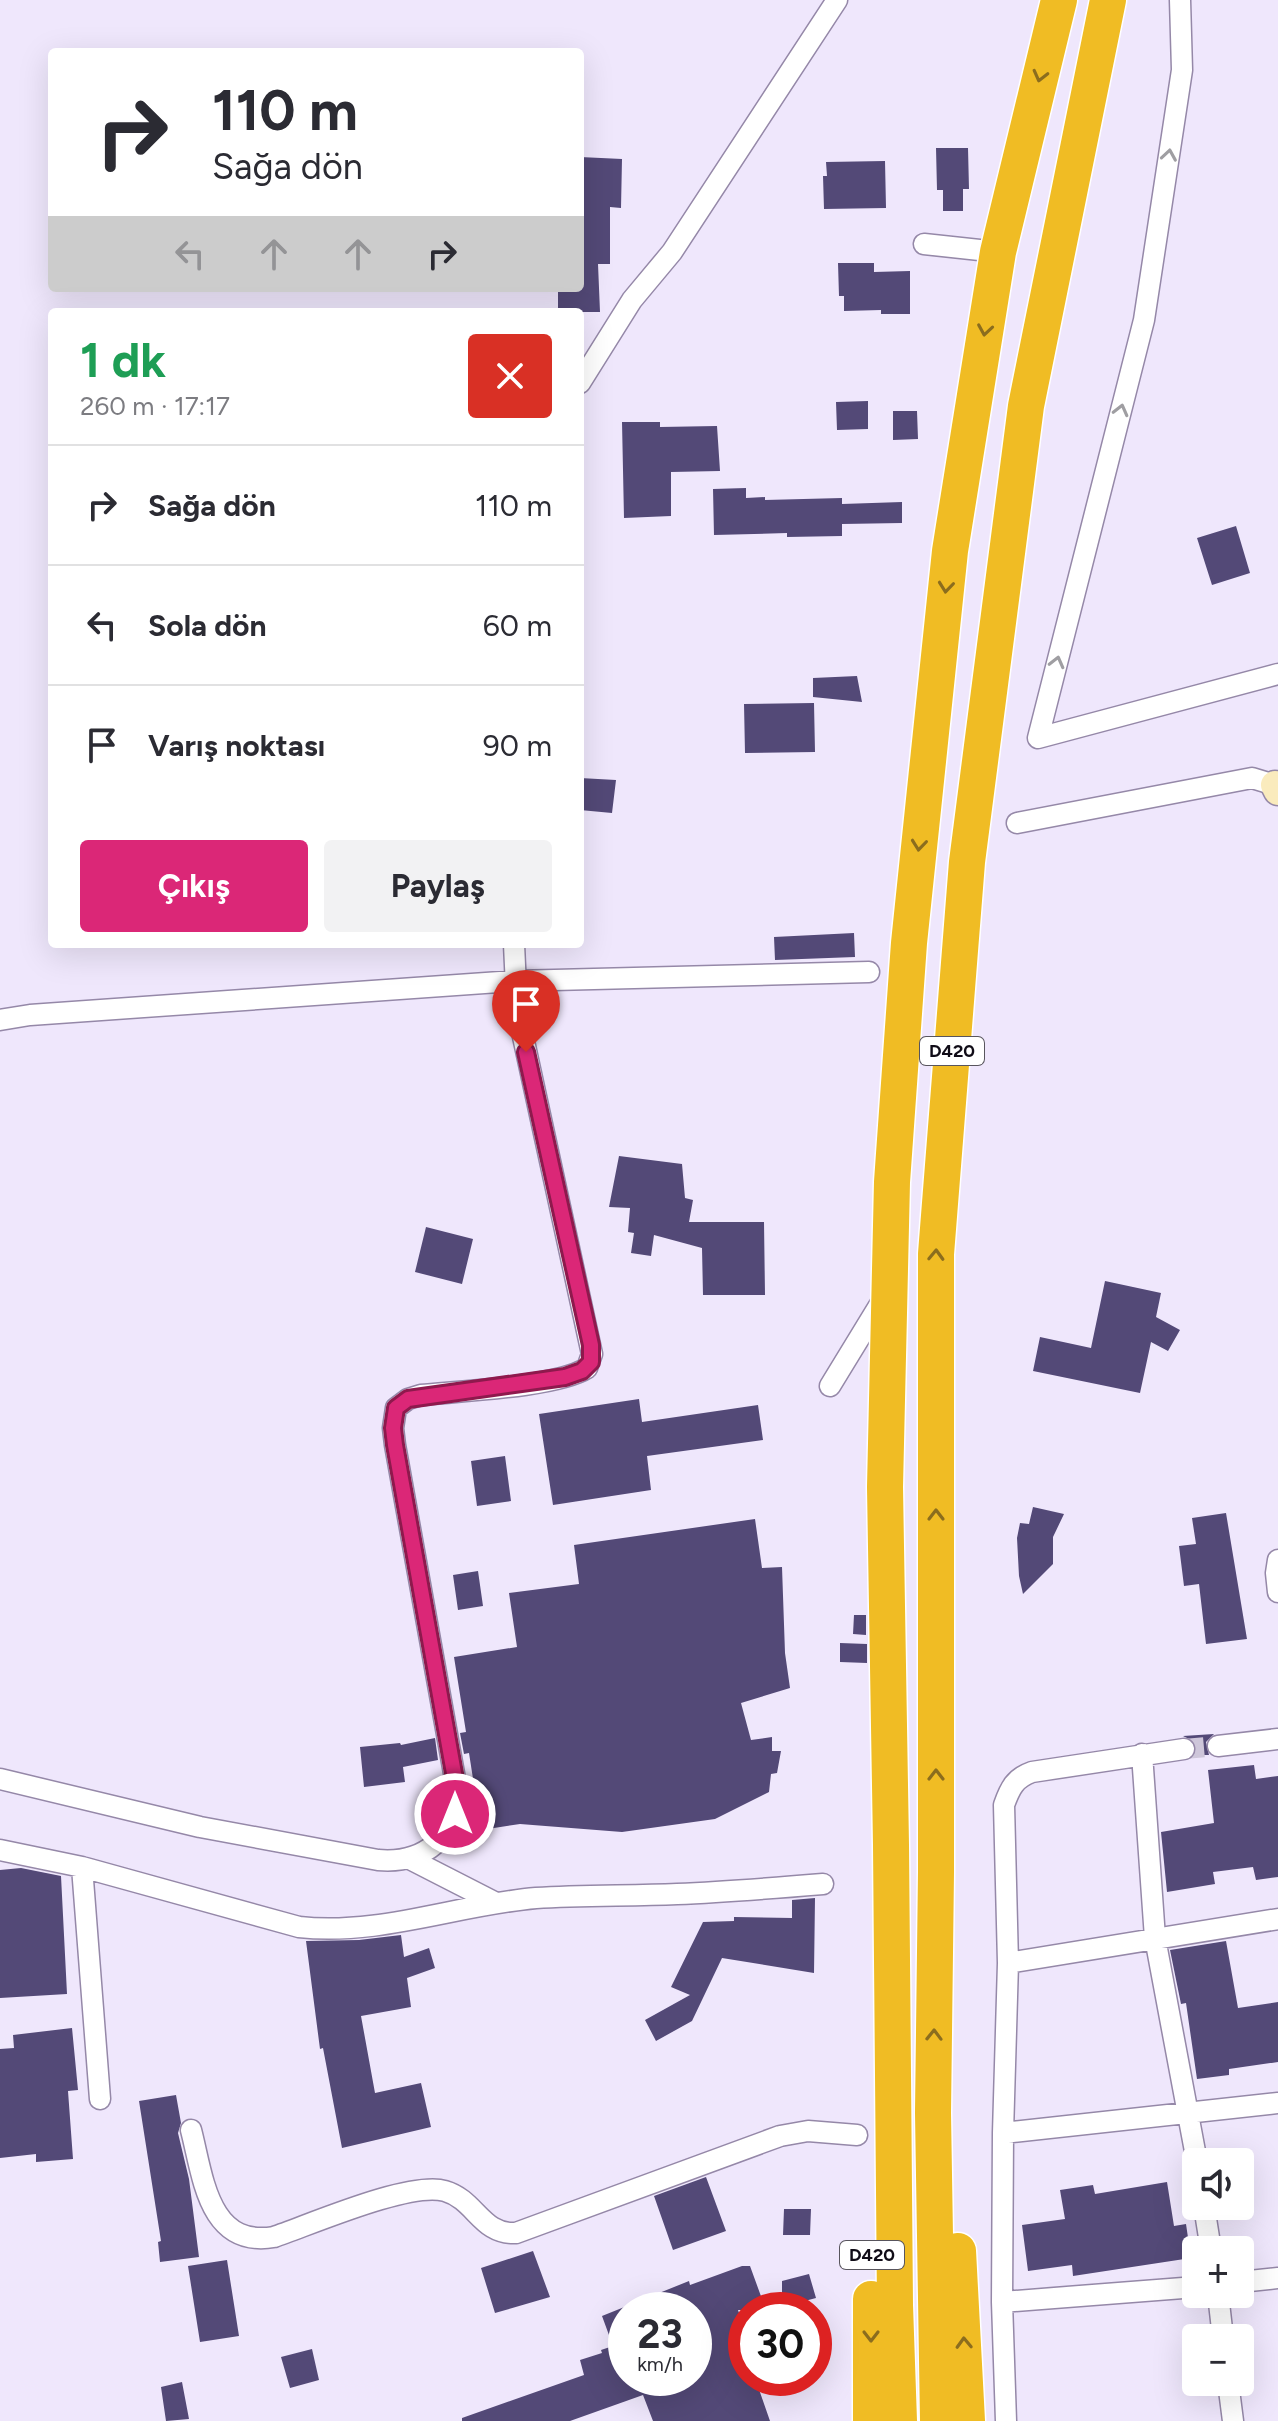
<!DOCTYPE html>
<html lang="tr">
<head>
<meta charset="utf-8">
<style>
  body { margin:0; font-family:Figtree,sans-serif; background:#f2f2f3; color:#2b2b33; height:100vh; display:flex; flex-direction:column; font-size:30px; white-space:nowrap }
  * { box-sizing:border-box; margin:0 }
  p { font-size:26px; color:#7c7c81 }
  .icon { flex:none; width:44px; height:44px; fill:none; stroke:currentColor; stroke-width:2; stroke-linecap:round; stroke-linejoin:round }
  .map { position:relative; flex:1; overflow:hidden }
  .side { position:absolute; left:48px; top:308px; width:536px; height:640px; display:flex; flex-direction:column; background:#fff; border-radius:8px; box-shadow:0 8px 32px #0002 }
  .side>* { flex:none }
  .top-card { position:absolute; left:48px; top:48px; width:536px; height:244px; border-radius:8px; box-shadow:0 8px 32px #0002; background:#fff; color:#2b2b33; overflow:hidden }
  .controls { position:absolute; left:1182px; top:2148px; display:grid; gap:16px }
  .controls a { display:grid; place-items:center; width:72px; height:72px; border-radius:8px; background:#fff; box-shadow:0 8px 32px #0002; font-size:40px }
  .speed { position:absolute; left:608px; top:2292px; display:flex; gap:16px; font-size:40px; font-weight:700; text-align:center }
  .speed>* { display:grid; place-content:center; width:104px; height:104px; border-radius:50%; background:#fff; box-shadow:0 8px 32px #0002; line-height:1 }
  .speed small { font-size:20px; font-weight:400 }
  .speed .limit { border:12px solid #d22; background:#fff; color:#111 }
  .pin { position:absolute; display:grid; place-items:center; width:68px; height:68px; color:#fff; margin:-82px -34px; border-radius:50% 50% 50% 0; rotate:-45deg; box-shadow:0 0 8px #0007 }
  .pin .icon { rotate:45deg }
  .me { position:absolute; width:88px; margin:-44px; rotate:0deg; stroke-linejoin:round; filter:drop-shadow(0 0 6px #0008) }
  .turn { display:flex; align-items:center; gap:28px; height:168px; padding:0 32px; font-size:36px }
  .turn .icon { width:104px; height:104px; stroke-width:2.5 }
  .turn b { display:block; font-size:56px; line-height:68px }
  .lanes { display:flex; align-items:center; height:76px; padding:0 32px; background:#0003; justify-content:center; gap:40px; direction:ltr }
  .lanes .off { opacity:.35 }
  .round { display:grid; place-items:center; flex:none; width:84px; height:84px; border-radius:8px; background:#f2f2f3 }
  .overview { display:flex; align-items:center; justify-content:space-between; height:136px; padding:0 32px }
  h1 { font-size:48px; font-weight:700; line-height:60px; color:#1e9e55 }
  .primary-button { display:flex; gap:16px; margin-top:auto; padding:16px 32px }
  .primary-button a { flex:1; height:92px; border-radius:8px; background:#db2777; color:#fff; font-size:32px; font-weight:700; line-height:92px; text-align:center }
  .primary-button a+a { background:#f2f2f3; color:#2b2b33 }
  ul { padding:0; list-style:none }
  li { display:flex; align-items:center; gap:24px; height:120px; padding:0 32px; border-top:2px solid #e1e1e2 }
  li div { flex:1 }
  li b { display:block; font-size:30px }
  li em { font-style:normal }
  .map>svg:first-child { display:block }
</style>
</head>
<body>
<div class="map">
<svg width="1278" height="2421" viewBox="0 0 1278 2421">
  <rect width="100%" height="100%" fill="#efe7fc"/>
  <path fill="#534977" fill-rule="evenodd" d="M936,148H968L969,189H963V211H943V190H937Z
    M580,157L622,159L621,208L610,207V264H598L600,312H558V288H580Z
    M885,161L886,208L824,209L823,176H827L826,162Z
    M838,263H874V272L910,271V314H881V310L844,311V296H839Z
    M868,401V429L837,430L836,402Z
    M893,411H917L918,439L893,440Z
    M622,422H660V427L717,426L720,471L671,472V516L624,518Z
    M746,488V498L765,497V500L842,498V504L902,502V523L842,524V536L787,537V533L714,535L713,489Z
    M1236,526L1250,573L1212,585L1197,538Z
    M857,676L862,702L813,697V678Z
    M814,703L815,752L745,753L744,704Z
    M580,778L616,780L612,813L580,810Z
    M854,933L855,957L775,960L774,937Z
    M619,1156L682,1164L685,1198L693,1200L689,1222H764L765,1295H703L702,1248L654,1235L651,1256L631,1253L634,1233L628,1232L630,1208L609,1207Z
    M426,1227L473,1239L462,1284L415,1272Z
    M1105,1281L1161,1293L1156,1317L1180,1330L1168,1351L1151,1342L1140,1393L1033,1371L1040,1337L1091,1348Z
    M639,1399L642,1422L758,1405L763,1440L647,1456L651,1490L553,1505L539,1414Z
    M505,1456L511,1501L477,1506L471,1461Z
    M1033,1507L1064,1514L1053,1537V1564L1023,1594L1019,1576L1017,1538L1020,1523L1029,1524Z
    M1226,1513L1247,1639L1206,1644L1199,1584L1184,1586L1179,1546L1196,1544L1192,1518Z
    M755,1519L762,1568L782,1567L785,1653L790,1688L741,1703L751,1740L772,1737V1751H781L777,1773L771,1774L769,1792L715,1819L622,1832L520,1824L481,1830L469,1753L464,1754L460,1733L466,1732L454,1657L517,1647L509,1593L579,1584L574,1545Z
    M478,1571L483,1606L458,1610L453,1575Z
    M854,1615H866V1635L853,1634Z
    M840,1643L867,1644V1663L840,1662Z
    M1214,1734L1206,1742L1209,1755H1195L1197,1748L1195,1742L1183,1736Z
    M435,1738L438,1760L403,1767L405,1782L364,1787L360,1747L400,1743L401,1745Z
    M1254,1765L1256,1779L1278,1776V1877L1256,1880L1253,1867L1213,1872L1215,1884L1167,1892L1161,1832L1214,1823L1208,1770Z
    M21,1868L61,1876L67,1994L0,1998V1870Z
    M815,1898L814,1973L722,1958L692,2021L656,2041L645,2020L690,1995L671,1987L703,1922L734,1921V1917L792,1918V1900Z
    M401,1935L404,1957L429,1948L435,1968L407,1978L411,2007L361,2016L375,2093L421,2083L431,2127L342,2148L323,2048L320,2049L306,1941L359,1940Z
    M1226,1941L1238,2008L1278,2002V2062L1229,2069V2075L1197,2079L1186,2003L1181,2004L1170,1950Z
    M72,2028L78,2090L68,2091L73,2159L36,2162V2154L0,2158V2049L14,2048L13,2035Z
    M176,2095L181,2123L178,2133L189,2179L199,2257L160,2262L158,2242L161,2241L139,2101Z
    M706,2177L726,2231L673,2250L654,2196Z
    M1167,2182L1174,2226L1186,2224L1191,2258L1073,2276L1072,2265L1028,2271L1022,2225L1065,2219L1060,2190L1093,2185L1095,2194Z
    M784,2209H811L810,2235H783Z
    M533,2251L550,2297L495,2313L481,2268Z
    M227,2260L239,2336L200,2342L188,2266Z
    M742,2266H750L766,2310H738L746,2333V2378H755L770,2421H653L643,2395L570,2421H462V2418L584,2375L580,2360L602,2353L601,2350L613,2346L602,2316L689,2281L690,2285ZM626,2310H694V2378H626Z
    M809,2274L816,2298L782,2307V2281Z
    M312,2349L319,2380L290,2388L281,2357Z
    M182,2382L189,2419L166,2421L161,2387Z"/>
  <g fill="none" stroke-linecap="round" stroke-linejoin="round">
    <path stroke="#cec6da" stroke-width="20" stroke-dasharray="20 10" stroke-linecap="butt" d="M1184,1749L1218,1746"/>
    <defs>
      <path id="street" d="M1180,0L1182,70L1144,320L1038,738L1278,674
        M924,244L998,252
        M580,383L632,300L672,252L837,0
        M1017,823L1252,778L1275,785
        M0,1020L30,1015L514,981L869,972
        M830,1386L885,1296
        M1278,1560L1276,1573L1278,1592
        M1218,1746L1278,1739
        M1142,1754L1155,1938L1197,2162
        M0,1779L200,1827L378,1860C424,1864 456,1838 457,1790L395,1445L393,1428L396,1408L408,1399L421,1395C460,1391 557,1387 587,1368L592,1354L517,1009L514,944
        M0,1850L82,1867L299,1927C379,1936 456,1905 536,1898C582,1895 630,1896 677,1894C726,1892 775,1888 823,1884
        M410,1859L496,1903
        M82,1867L100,2099
        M1008,1963L1278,1919
        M191,2130C203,2176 208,2248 274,2237C312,2224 410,2181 445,2191C476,2200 481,2235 516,2233L780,2136L808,2131L857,2135
        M1003,2133L1278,2103
        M1204,2206L1211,2250
        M1240,2282L1278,2278
        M1218,2294L1223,2338
        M1002,2302L1196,2287
        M1228,2382L1233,2421
        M1006,2421L1002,2302L1003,2133L1008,1963L1004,1805C1010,1788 1015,1778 1032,1772L1184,1749"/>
      <path id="secondary" d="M1275,785L1278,791"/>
      <path id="highway" d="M958,2251L967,2421
        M871,2299V2421
        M899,2421L895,2305L891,1845L885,1487L892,1182L909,943L950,551L998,252L1059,0
        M938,2421L933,2113L936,1872V1254L967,862L1026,406L1108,0"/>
    </defs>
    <use href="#street" stroke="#9588a8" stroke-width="23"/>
    <use href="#secondary" stroke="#9588a8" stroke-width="31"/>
    <use href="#highway" stroke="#fff" stroke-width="39"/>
    <use href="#street" stroke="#fff" stroke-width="20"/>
    <use href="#secondary" stroke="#faebbd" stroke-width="28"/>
    <use href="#highway" stroke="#f0bc24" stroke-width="36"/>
  </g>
  <defs><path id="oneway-chevron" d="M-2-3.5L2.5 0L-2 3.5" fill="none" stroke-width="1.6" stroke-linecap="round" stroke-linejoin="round" transform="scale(2)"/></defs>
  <g stroke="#8b6d1e">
    <use href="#oneway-chevron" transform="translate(1040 76) rotate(104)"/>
    <use href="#oneway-chevron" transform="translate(985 330) rotate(99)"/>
    <use href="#oneway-chevron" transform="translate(946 587) rotate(96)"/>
    <use href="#oneway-chevron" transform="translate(919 845) rotate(96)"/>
    <use href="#oneway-chevron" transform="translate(936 1255) rotate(-88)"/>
    <use href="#oneway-chevron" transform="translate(936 1515) rotate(-90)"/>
    <use href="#oneway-chevron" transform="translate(936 1775) rotate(-90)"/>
    <use href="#oneway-chevron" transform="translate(934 2035) rotate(-89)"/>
    <use href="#oneway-chevron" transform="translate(871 2336) rotate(90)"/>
    <use href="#oneway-chevron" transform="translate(964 2343) rotate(-92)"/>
  </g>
  <g stroke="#9f9ea2">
    <use href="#oneway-chevron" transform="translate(1169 155) rotate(-81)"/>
    <use href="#oneway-chevron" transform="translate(1121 410) rotate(-76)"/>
    <use href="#oneway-chevron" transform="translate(1057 662) rotate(-76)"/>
  </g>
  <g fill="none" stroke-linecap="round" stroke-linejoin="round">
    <defs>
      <path id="route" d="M455,1814L457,1790L395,1445L393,1428L396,1408L408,1399L565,1377L582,1371L591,1362V1345L526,1052"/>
    </defs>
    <use href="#route" stroke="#8e194d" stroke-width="20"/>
    <use href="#route" stroke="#db2777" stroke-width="14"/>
  </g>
  <g text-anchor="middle" stroke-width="8" stroke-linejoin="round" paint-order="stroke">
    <g fill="#fff" stroke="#58555d" stroke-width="2">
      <rect x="920" y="1037" width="64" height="28" rx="6"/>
      <rect x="840" y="2241" width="64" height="28" rx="6"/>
    </g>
    <g font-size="18" font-weight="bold" fill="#100c17">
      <text x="952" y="1057">D420</text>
      <text x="872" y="2261">D420</text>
    </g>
  </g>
</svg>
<div class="controls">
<a><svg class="icon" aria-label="sound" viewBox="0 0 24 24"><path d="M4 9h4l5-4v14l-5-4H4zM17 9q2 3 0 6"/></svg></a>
<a>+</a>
<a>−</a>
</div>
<div class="speed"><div>23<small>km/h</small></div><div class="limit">30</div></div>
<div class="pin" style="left:526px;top:1052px;background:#d93025"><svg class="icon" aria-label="arrive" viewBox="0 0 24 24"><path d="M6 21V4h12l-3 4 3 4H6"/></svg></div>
<svg class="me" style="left:455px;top:1814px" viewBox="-20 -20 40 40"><circle r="17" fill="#db2777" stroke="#fff" stroke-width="3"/><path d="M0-11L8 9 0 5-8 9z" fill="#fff"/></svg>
<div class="top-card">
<div class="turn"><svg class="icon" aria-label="right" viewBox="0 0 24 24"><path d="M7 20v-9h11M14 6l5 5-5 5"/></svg><div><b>110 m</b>Sağa dön</div></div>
<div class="lanes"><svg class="icon off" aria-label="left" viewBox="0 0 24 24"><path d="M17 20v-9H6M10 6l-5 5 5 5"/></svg><svg class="icon off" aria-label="ahead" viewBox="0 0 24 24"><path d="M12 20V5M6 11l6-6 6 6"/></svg><svg class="icon off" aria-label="ahead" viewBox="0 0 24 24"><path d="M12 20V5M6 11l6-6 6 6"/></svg><svg class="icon" aria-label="right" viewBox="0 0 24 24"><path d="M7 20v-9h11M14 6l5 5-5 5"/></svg></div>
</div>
<section class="side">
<div class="overview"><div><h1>1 dk</h1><p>260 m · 17:17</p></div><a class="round" style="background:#d93025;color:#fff"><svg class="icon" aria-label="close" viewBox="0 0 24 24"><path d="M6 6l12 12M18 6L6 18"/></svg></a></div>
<ul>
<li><svg class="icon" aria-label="right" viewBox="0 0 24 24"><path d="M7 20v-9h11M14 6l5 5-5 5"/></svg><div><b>Sağa dön</b></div><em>110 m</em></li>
<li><svg class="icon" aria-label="left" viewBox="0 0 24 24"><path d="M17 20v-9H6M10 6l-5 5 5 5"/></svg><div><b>Sola dön</b></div><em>60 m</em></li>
<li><svg class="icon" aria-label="arrive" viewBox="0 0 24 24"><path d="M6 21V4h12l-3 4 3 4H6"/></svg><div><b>Varış noktası</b></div><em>90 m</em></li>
</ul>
<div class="primary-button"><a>Çıkış</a><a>Paylaş</a></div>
</section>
</div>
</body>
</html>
